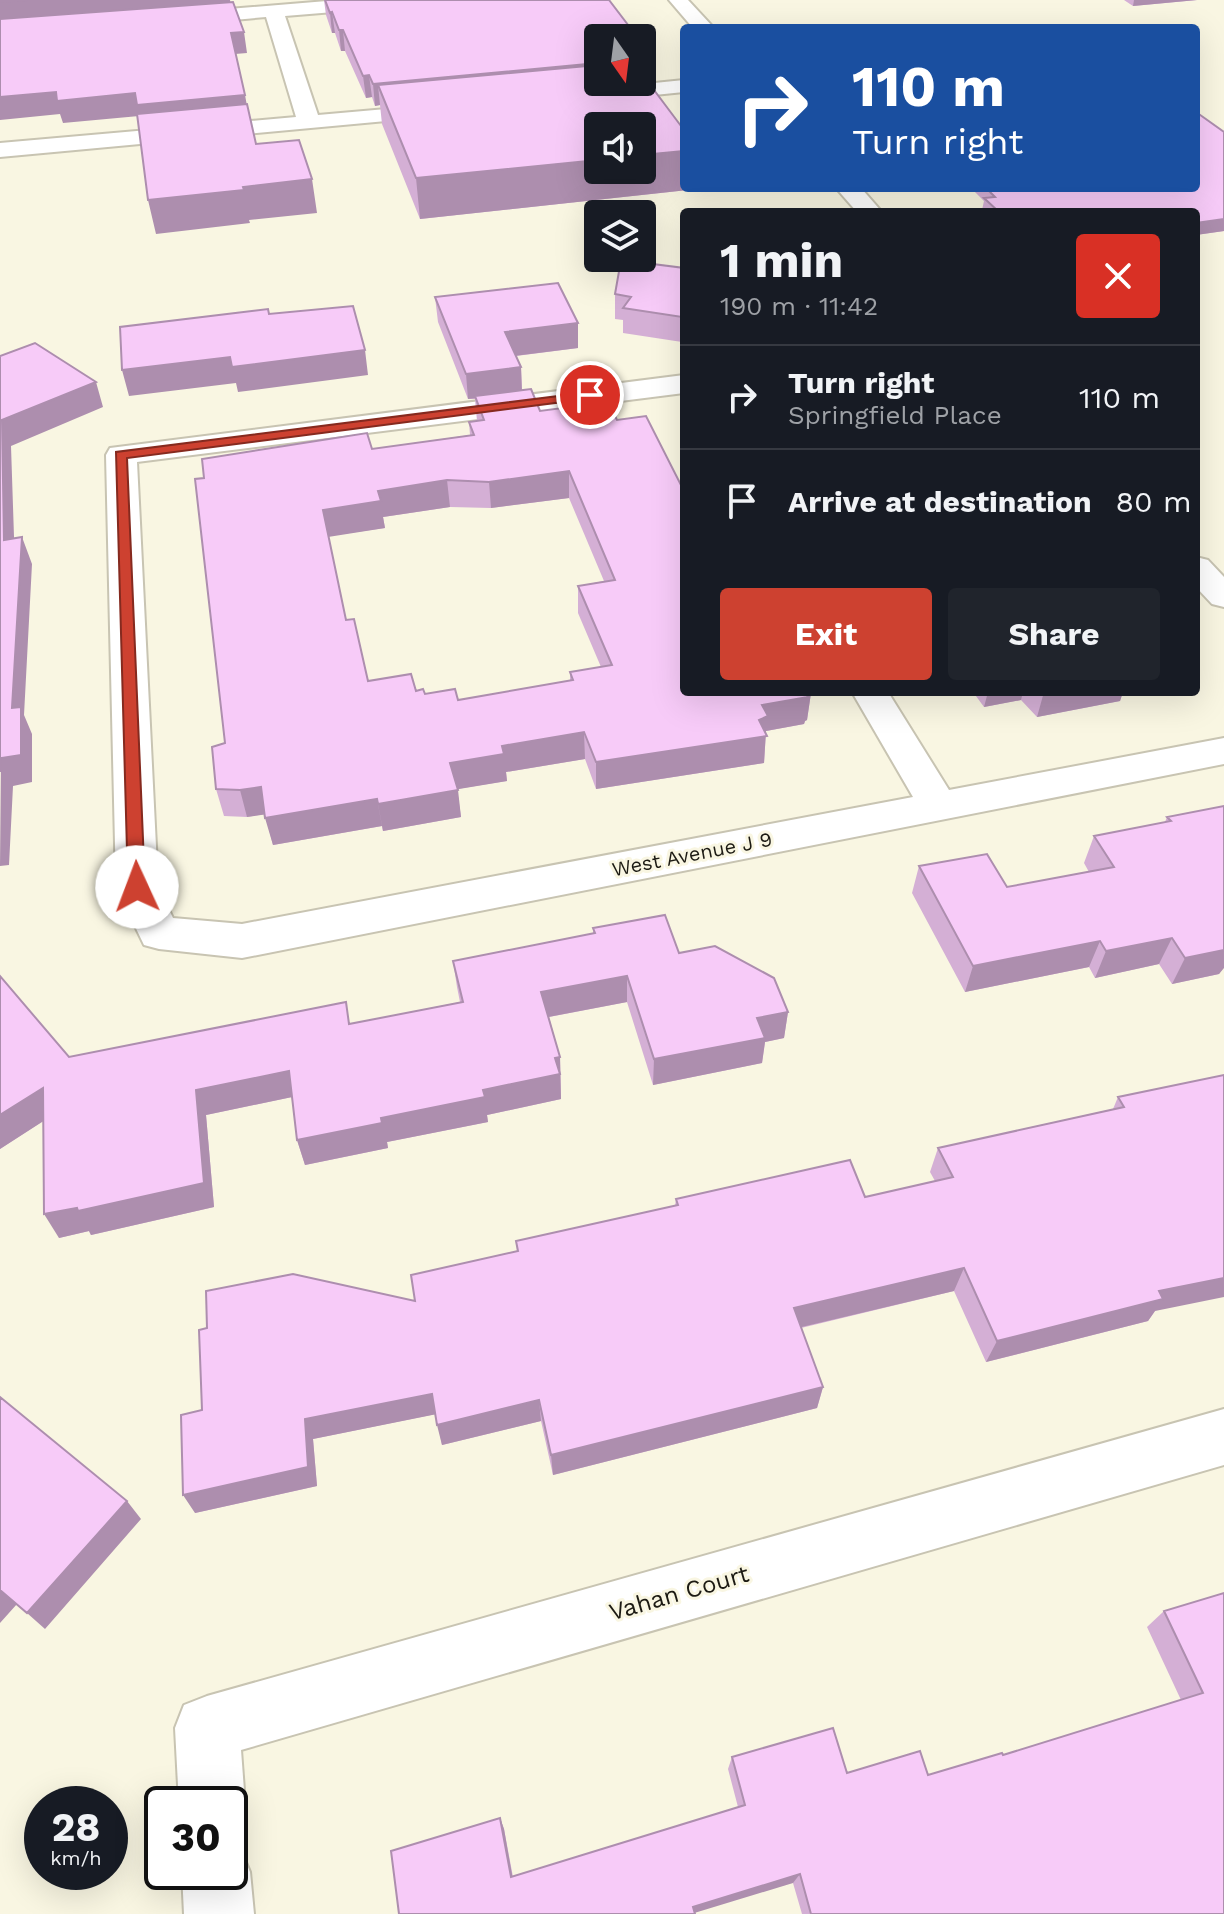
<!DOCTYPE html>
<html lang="en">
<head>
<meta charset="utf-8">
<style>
  body { margin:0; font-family:"Work Sans",sans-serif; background:#20242c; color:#f1f3f6; height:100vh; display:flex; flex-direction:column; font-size:30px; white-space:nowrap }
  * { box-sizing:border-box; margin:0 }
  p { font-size:26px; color:#9ea1a6 }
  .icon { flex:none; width:44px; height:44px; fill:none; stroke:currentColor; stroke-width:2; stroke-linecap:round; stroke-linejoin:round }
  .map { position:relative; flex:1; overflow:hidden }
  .details { position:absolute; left:680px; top:208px; width:520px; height:488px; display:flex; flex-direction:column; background:#171b24; border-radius:8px; box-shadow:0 8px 32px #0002 }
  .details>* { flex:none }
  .top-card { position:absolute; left:680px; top:24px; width:520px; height:168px; border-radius:8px; box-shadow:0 8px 32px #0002; background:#1a4fa0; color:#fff; overflow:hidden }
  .needle { width:52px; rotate:166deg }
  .buttons { position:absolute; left:584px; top:24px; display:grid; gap:16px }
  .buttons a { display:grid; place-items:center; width:72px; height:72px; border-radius:8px; background:#171b24; box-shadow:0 8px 32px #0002; font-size:40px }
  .speed { position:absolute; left:24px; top:1786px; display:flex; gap:16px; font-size:40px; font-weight:700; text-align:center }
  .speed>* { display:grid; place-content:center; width:104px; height:104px; border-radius:50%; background:#171b24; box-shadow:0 8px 32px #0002; line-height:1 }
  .speed small { font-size:20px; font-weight:400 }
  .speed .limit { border:4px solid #111; border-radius:12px; background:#fff; color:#111 }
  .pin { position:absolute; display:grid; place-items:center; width:68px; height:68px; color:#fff; margin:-34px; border:4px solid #fff; border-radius:50%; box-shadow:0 2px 8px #0007 }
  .me { position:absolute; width:88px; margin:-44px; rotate:358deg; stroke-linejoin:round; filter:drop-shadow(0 0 6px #0008) }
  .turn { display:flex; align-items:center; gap:28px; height:168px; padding:0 40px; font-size:36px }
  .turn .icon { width:104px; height:104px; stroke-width:2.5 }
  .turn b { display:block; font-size:56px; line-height:68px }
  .round { display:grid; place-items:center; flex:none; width:84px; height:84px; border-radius:8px; background:#20242c }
  .summary { display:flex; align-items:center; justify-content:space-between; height:136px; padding:0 40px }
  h1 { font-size:48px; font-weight:700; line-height:60px }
  .button { display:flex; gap:16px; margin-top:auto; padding:16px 40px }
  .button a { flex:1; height:92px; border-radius:8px; background:#cd4130; color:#fff; font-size:32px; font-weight:700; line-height:92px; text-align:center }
  .button a+a { background:#20242c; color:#f1f3f6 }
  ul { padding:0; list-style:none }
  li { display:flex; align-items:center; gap:24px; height:104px; padding:0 40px; border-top:2px solid #363941 }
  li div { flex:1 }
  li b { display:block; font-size:30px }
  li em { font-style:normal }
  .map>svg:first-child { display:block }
</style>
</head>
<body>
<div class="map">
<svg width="1224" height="1914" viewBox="0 0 1224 1914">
  <rect width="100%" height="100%" fill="#f9f6e2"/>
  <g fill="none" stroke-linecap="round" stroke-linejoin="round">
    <defs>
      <path id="minor" d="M339,0H416L407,6L285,16L318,115L443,104L451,105L454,110L451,115L0,157V143L296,117L266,17L179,25L169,19L179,13Z
        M684,80V92L595,101L584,95L595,89Z
        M684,375V393L137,462L158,887L173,918L242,924L913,797L852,692H888L949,790L1224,738V764L242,958L159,949L144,945L116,887L106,455L110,448Z
        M1224,1409V1465L241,1750L245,1804L235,1827L230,1830V1804H179L175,1728L184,1705L207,1696Z
        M230,1844L240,1848L250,1872L254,1914H184L182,1872H230Z"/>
      <path id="major" d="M669,0H688L714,28H693Z
        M836,188H861L882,212H857Z
        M1196,557L1208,560L1224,577V607L1212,604L1196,587Z"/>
    </defs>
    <use href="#minor" stroke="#c8c4b2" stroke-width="4"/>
    <use href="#major" stroke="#c8c4b2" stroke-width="4"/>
    <use href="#minor" fill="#fff" fill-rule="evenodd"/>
    <use href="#major" fill="#fff" fill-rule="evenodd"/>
  </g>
  <path fill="#d4afd5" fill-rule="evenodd" d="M324,0H609L598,38L697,189L420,219L382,124L380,105L375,106L372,97L366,98L345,51H341L335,33H332L326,15Z
    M1124,0H1197L1133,6Z
    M1224,132V231L1196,235V212H984L982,210L984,201L971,188H1196Z
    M684,268V338L682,342L623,333V320L615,319V294Z
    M435,297L578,323V348L516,356L521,367L522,390L540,411L684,692L811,693L807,720L805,721L804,724L766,731L764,763L596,789L585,759L506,772L507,781L457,789L461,817L383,831L382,826L273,845L265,814L247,817L224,816L216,789L225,743L372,449L470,435L469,422L477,421L475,399H468L438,322ZM569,498L604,581L578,586V613L601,667L570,672V681L458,700L425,694L416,691L368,681L346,620L328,536L385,528L383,517L450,507L491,508Z
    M973,692H1123L1120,701L1037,717L1021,700L984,707Z
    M1224,806L1223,968L1219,974L1172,984L1159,964L1095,978L1089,967L965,992L912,893L919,866L1007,887L1089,872L1084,863L1094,836L1165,822L1167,817Z
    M593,928L679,953L788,1012L784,1038L765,1042L762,1063L653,1085L627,1002L549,1017L560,1057L561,1099L487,1115L488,1122L387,1142L388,1148L305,1165L297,1140L292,1097L206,1115L214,1207L91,1235L89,1231L59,1238L43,1121L0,1149V976L69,1057L351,1024L460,1002L457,987L453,961L593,934Z
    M1224,1075L1155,1311L1148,1321L986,1362L954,1291L801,1328L823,1387L817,1408L553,1475L541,1421L442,1445L436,1414L313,1439L317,1486L195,1513L202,1410L415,1301L517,1251L516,1241L675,1206L676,1199L865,1197L935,1181L930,1172L938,1148L1113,1109L1118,1097Z
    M1224,1593V1914H802L793,1883L399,1914L500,1818L504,1829L513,1877L738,1807L728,1769L732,1757L847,1773L928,1775L1003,1755L1181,1700L1147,1627L1164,1611Z"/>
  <path fill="#ad8eae" d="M27,0H230L231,5L0,23V2Z
    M1134,0H1197L1133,6Z
    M332,12L335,33H332L330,13Z
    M339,30H343L345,51H341Z
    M244,32L247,53L235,54L231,33Z
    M642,48H646V69L642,70Z
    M598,63V82L378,85L380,105L375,106L373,84Z
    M369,75L372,97L366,98L363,76Z
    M56,92L245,95L249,117L139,116L63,123L60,114L0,120V97Z
    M684,151V188H697V189L420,219L416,178L598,160V170H642V155Z
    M312,179L317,213L249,220L250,223L156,234L148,200L243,187Z
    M1224,219V231L1196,235V223Z
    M684,314V338L682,342V317Z
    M578,323V348L507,357L505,332Z
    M365,350L368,375L238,392L236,383L129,396L122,370L230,357Z
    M521,367L522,393L468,399L466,374Z
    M96,382L103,407L11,446L15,567L4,540L2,420Z
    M569,471V498L491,508L489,482Z
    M447,480L450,507L383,517L385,528L328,537L323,510L378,491Z
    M22,537L32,564L24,715L32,734V782L13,786L9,865L0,866L1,758L12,708Z
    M988,692H1023L1021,700L984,707Z
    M1044,692H1123L1120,701L1037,717Z
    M811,693L807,720L805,721L804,724L766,731L764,763L596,789V762L762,705Z
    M584,732L585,759L506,772L507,781L453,790L450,763L502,746Z
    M261,787L268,814L247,817L240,790Z
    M458,790L461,817L383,831L378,804Z
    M377,799L382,826L273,845L265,818Z
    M1172,938L1159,964L1095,978L1106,951Z
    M1100,941L1089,967L965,992L973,966Z
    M1224,950V968L1219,974L1172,984L1185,958Z
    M627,976V1002L543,1018L541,992Z
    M788,1012L784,1038L765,1042L762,1063L653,1085L654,1059L757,1018Z
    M560,1057L561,1099L487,1115L488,1122L387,1142L388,1148L305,1165L297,1140L483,1090L555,1058Z
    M289,1071L297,1096L206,1115L214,1207L91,1235L89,1231L59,1238L44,1214L196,1090Z
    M43,1088L56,1113L0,1149V1115Z
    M964,1268L954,1291L789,1330L794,1308Z
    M1224,1278V1297L1155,1311L1148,1321L986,1362L997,1341L1159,1291Z
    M823,1387L817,1408L553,1475L551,1455Z
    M432,1394L437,1414L313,1439L317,1486L195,1513L183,1495L305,1419Z
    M539,1400L541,1421L442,1445L437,1425Z
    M127,1501L141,1519L45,1629L27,1613Z
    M0,1590L17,1604L0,1623Z
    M500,1818L504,1829L514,1886L511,1877Z
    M800,1874L793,1883L691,1914L693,1907Z"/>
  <path fill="#f7cbf8" stroke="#ad8eae" stroke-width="2" fill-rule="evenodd" d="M0,0H27L0,2Z
    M325,0H609L638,38H598V63L373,84L369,75L363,76L343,30H339L332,12L330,13Z
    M233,2L244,32L231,33L245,95L137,105L135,93L57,101L56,92L0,97V19Z
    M598,65V82H642V74L684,130V151L642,155V126H598V160L416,178L378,85Z
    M247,104L256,144L299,140L312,179L243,187L244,190L148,200L137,114Z
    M1196,112L1224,132V219L1196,223V212H999L984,198L995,197L986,188H1196Z
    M621,260L684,268V314L682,317L623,308L631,297L615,294Z
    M558,283L578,323L505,332L521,367L466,374L435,297Z
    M353,306L365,350L232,367L230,357L122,370L120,327L268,309L269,314Z
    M35,343L96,382L2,420L4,540L22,537L12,708L21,707V755L1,758L0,772V356Z
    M531,389L540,411L608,402L617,420L646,416L684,491V692H810L811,693L806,694L808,697L762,705L768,716L759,720L767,736L596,762L584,732L502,746L504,754L450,763L458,790L378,804L377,799L265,818L261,787L240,790L216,789L212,747L225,743L195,479L204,478L202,459L367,433L372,449L474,435L469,422L484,420L475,396ZM569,471L615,580L578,586L612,665L570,672L573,680L458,700L455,689L425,694L423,689L416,691L411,674L368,681L354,619L346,620L323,510L381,501L378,491L447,480L489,482Z
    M1224,806V950L1185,958L1172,938L1106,951L1100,941L973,966L919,866L987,854L1007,887L1114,867L1094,836L1171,821L1167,817Z
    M665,915L679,953L715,946L774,978L788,1012L757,1018L765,1038L654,1059L627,976L541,992L560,1057L555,1058L560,1074L483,1090L485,1097L381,1118L382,1123L297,1140L289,1071L196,1090L204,1183L78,1211L77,1208L44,1214L43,1088L0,1115V976L69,1057L346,1002L349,1024L463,1002L453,961L595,933L593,928Z
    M1224,1075V1278L1159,1291L1163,1299L997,1341L964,1268L794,1308L823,1387L551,1455L539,1400L437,1425L432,1394L305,1419L308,1467L183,1495L181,1415L202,1410L199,1330L207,1328L206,1291L293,1274L415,1301L411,1275L518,1251L516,1241L678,1205L676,1199L850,1160L865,1197L953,1177L938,1148L1124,1107L1118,1097Z
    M0,1397L127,1501L27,1613L0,1590Z
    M1224,1593V1914H811L800,1874L693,1907L695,1914H399L391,1851L500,1818L511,1877L745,1805L732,1757L833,1728L847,1773L920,1751L928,1775L1002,1753L1003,1755L1203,1693L1164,1611Z"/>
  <path fill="#cd4130" stroke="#852a1f" stroke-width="2" d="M590,392L594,393V398L127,458L145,887L143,892H130L128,887L116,452Z"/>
  <g text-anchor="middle" stroke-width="6" stroke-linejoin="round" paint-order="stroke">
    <g font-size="20" fill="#1c1a13" stroke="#f9f6e2">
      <text transform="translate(692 854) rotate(-11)" y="7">West Avenue J 9</text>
    </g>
    <g font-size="24" fill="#1c1a13" stroke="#f9f6e2">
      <text transform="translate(679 1593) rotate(-16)" y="8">Vahan Court</text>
    </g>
  </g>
</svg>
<div class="buttons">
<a><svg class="needle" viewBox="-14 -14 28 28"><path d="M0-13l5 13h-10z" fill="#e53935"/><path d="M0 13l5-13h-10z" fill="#9ea1a6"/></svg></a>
<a><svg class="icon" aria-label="sound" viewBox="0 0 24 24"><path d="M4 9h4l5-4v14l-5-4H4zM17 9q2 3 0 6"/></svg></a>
<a><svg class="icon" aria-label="layers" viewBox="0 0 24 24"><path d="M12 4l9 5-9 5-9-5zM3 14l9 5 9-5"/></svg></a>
</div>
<div class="speed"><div>28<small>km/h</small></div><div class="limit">30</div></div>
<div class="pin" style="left:590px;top:395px;background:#d93025"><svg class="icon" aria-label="arrive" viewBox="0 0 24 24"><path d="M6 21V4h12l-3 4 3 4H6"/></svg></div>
<svg class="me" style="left:137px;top:887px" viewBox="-20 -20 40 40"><circle r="19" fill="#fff"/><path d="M0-13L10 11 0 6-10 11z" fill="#cd4130"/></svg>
<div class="top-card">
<div class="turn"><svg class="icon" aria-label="right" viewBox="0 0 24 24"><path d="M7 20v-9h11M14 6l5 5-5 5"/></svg><div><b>110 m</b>Turn right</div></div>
</div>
<section class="details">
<div class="summary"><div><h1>1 min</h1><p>190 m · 11:42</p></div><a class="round" style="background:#d93025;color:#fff"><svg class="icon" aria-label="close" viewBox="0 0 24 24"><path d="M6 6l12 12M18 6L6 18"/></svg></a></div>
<ul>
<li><svg class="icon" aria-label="right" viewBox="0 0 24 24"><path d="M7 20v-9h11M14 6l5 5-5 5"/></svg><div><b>Turn right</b><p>Springfield Place</p></div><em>110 m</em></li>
<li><svg class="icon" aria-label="arrive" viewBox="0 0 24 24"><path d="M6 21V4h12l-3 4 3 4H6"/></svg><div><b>Arrive at destination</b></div><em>80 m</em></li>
</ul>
<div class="button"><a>Exit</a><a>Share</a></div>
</section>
</div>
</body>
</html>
